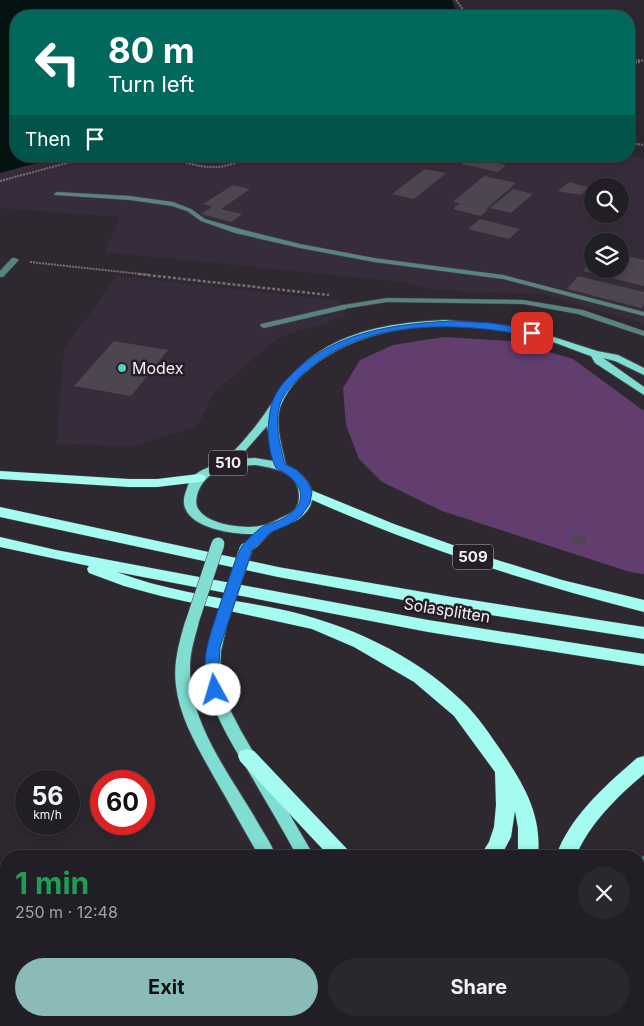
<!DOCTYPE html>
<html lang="en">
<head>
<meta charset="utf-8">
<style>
  body { margin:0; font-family:Inter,sans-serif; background:#2a272d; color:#f1f3f6; height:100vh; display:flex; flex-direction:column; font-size:19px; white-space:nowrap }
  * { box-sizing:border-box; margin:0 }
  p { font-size:16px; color:#a2a2a7 }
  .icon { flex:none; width:28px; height:28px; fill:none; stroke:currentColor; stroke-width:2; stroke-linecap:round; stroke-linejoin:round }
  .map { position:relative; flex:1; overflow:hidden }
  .drawer { position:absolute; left:0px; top:850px; width:645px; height:176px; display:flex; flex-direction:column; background:#221e25; border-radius:20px 20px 0 0; box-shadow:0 2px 12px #0003,0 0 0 1px #3f3c42 }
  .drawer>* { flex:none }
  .hud { position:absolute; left:10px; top:10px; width:625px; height:152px; border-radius:20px; box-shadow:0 2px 12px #0003,0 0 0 1px #3f3c42; background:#00695c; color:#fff; overflow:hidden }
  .controls { position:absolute; left:584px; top:178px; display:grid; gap:10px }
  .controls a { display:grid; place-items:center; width:45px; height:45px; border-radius:50%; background:#221e25; box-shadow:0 2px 12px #0003,0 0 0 1px #3f3c42; font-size:25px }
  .speed { position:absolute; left:15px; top:770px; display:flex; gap:10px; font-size:25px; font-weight:700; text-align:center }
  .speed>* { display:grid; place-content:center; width:65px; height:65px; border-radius:50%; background:#221e25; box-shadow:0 2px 12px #0003,0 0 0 1px #3f3c42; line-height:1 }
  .speed small { font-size:12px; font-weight:400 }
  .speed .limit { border:8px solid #d22; background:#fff; color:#111 }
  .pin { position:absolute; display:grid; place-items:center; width:42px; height:42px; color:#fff; margin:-21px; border-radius:10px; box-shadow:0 2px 8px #0006 }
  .me { position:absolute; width:55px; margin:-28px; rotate:354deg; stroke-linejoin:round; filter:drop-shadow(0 0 4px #0008) }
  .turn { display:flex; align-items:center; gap:18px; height:105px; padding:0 15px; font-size:22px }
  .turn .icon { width:65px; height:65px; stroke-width:2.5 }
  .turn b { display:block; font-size:35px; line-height:42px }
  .then { display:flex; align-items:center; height:48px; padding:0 15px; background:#0003; gap:10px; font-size:19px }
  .round { display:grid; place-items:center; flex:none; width:52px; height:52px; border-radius:26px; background:#2a272d }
  .summary { display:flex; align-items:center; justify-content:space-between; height:85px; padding:0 15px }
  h1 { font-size:30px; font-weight:700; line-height:38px; color:#1e9e55 }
  .button { display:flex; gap:10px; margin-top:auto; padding:10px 15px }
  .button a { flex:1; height:58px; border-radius:30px; background:#8bbbb9; color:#111; font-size:20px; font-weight:700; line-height:58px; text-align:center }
  .button a+a { background:#2a272d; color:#f1f3f6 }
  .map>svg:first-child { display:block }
</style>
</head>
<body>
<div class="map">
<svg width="644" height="1026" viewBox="0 0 644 1026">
  <rect width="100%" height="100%" fill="#2e2831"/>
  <path fill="#372c3b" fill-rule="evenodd" d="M62,156H195L216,164L219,163L221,156H629L644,158V324L543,294L432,290L405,282L105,252L120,217L0,208V173ZM592,186H620V214H592ZM592,241H620V269H592Z
    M117,276L341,301L346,316L278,338L214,392L198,426L131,447L56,443L64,349Z"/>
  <path fill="#623e6f" d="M444,337L512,341L573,359L644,411V574L630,572L442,511L382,482L359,459L346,425L343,388L360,360L393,345Z"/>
  <path fill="#051412" d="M0,0H452L455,9L454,16H16V156H62L0,173Z"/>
  <path fill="#4d4650" d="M470,157L506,165L498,172L461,164Z
    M425,169L446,173L414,199L392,194Z
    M484,176L516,183L486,209H489L481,216L453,209L460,203L453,202Z
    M570,182L579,185L590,187L581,195L557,191Z
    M233,185L250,189L221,209L242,214L231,222L201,214L212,207L203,204Z
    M513,189L533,194L511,213L490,208Z
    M480,219L520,229L509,239L468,229Z
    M620,254L644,260V286L583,271L592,260V269H620Z
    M578,276L644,292V304L641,308L567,289Z
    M114,341L168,350L131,396L74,386Z
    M572,534L586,537L584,545L571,542Z"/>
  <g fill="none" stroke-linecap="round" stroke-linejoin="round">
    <defs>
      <path id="lane" d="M57,192L130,196L173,202L191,209L205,219L240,229L300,244L374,258L503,275L644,312V316L503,279L374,262L300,248L235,233L201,221L187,211L172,206L130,200L55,195L54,194Z
        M12,258H15L19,260L3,277H0V271Z
        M343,305H346V309L264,328L260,326L261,324Z"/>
      <path id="street" d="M387,298L523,300L583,310L644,331V336L578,314L523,304L387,302L343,309L339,307L343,305Z
        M644,856V868L639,870V858Z"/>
      <path id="primary" d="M445,320L503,325L538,332L597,351L618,355L644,368V375L615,361L603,358L644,387V395L595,363L591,356C573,350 556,342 538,338C470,321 385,318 324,358C307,369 289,385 281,405C274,422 282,447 286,465C308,475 325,498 300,518C292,524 281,526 273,531C263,538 257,550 246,553L240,549L254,534C231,535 172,526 186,491C188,486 189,480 193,477C201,468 210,468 219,463C230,456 241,444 249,434C279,400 283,372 327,347C362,327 405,322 445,320ZM267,426L273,461L255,458L238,459ZM255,465C275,468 299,472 299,496C299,507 294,512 285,516C278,519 270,524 264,525C247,530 209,525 199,510C195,505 196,498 198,492C208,467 231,466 255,465Z
        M192,617L197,619L199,622C195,637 190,652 190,667C189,721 227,771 254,816C261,829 271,843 276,856H259C244,830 229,803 214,777C198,748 180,719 176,686C173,664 179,643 185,622L187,619Z
        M219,624L224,626L226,629L221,651L220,670L227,704L241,731L314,856H297C283,830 268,805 253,779C229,738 197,695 209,644C210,638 211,631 214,626Z
        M293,1020H313V1026H293Z"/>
      <path id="highway" d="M0,471L129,479H157L199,474L204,475L206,478L204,481L199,482L157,487H129L0,479Z
        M306,488L394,524L478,554L562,580L644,600V612C526,582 412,545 301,495L299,492L301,489Z
        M0,507L278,567L452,597L644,627V639L452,609L278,577L0,517Z
        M0,537L56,550L428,620L644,654V666L428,632L117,572C169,592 225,598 279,609C345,623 414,654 462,701C478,716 490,735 502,752C524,785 542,815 538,856H518V828L515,811L511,837L501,856H480L489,842L494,827L496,805L495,772L454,716L414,682L354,647L312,629L161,596L124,586L89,573L87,569L89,566L0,547Z
        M247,749L254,751L348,850L351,856H329L240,761L238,756L240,751Z
        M644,756V774C618,796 589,824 576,856H556C570,816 606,785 637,758Z
        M485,1020H508L506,1026H483Z"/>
    </defs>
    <use href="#lane" stroke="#4a444c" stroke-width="1"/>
    <use href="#street" stroke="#4a444c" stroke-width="1"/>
    <use href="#primary" stroke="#4a444c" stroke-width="2"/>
    <use href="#highway" stroke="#4a444c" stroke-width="1"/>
    <path stroke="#756f77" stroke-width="2" stroke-dasharray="2 1" stroke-linecap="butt" d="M456,0L462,8L461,16
      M629,59L644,61
      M629,63L641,62
      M629,143L644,145
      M166,156C190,164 212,173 237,162L236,159L240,156
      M0,181L93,156
      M30,262L150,275"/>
    <path stroke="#756f77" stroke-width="2.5" stroke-dasharray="3 2" stroke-linecap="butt" d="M138,274L329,295"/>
    <path stroke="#756f77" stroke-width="4.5" stroke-dasharray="5 3" stroke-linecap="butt" d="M543,1026L545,1020"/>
    <use href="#lane" fill="#58837e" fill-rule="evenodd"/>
    <use href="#street" fill="#58837e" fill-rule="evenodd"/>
    <use href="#primary" fill="#7fddd2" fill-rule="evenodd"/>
    <use href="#highway" fill="#a4fcf1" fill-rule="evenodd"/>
    <defs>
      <path id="primary-bridge" d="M192,622L218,544
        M219,629L246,549"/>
    </defs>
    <use href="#primary-bridge" stroke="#4a444c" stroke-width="14" stroke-linecap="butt"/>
    <use href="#primary-bridge" stroke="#7fddd2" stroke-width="13"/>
  </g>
  <path fill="#1a73e8" stroke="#114b97" d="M452,321L491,323L532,330L536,333L532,336C456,322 363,317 303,374C295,382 284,392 280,404C274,423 280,445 285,464L297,470L308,482L312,492L310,503L301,516L288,525L271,532L252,550L220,647L219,665L222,690L220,693H210C204,682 204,660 207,648C209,635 237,553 242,546C247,540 255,532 262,527C267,524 274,523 280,520C312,504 304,482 276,468C269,455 267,434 269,419C271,397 279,386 295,371C338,331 395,324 452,321Z"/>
  <circle fill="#57cec2" stroke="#251e27" stroke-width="2" cx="122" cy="368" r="5"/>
  <g text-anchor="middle" stroke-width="5" stroke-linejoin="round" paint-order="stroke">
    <g fill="#251e27" stroke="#b6b0b7" stroke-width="1">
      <rect x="209" y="450.5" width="38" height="25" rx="4"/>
      <rect x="453" y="544.5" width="40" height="25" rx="4"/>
    </g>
    <g font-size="15" font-weight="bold" fill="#f4eff5">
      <text x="228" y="468">510</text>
      <text x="473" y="562">509</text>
    </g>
    <g font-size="16" fill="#f4eff5" stroke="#251e27" text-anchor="start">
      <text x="132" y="374">Modex</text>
    </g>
    <g font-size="16" fill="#f4eff5" stroke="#251e27">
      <text transform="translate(447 610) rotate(9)" y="6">Solasplitten</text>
    </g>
  </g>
</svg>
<div class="controls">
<a><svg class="icon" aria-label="search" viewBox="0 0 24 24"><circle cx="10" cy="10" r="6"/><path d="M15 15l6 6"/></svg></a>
<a><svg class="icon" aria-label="layers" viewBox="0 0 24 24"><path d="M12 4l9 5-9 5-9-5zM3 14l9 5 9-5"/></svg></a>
</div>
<div class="speed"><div>56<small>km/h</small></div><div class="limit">60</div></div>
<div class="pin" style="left:532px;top:333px;background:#d93025"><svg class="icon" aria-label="arrive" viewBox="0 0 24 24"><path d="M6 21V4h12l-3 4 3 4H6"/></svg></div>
<svg class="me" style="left:215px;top:690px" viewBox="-20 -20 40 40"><circle r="19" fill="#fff"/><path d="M0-13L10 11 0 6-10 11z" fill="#1a73e8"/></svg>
<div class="hud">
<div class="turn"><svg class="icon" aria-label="left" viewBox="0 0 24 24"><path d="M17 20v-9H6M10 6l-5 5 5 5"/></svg><div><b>80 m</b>Turn left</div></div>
<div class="then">Then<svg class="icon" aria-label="arrive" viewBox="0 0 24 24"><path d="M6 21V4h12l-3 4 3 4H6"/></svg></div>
</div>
<section class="drawer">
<div class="summary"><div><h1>1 min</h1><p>250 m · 12:48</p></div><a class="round"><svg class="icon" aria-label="close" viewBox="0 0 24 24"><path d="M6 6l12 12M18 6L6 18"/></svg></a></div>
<div class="button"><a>Exit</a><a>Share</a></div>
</section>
</div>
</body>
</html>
